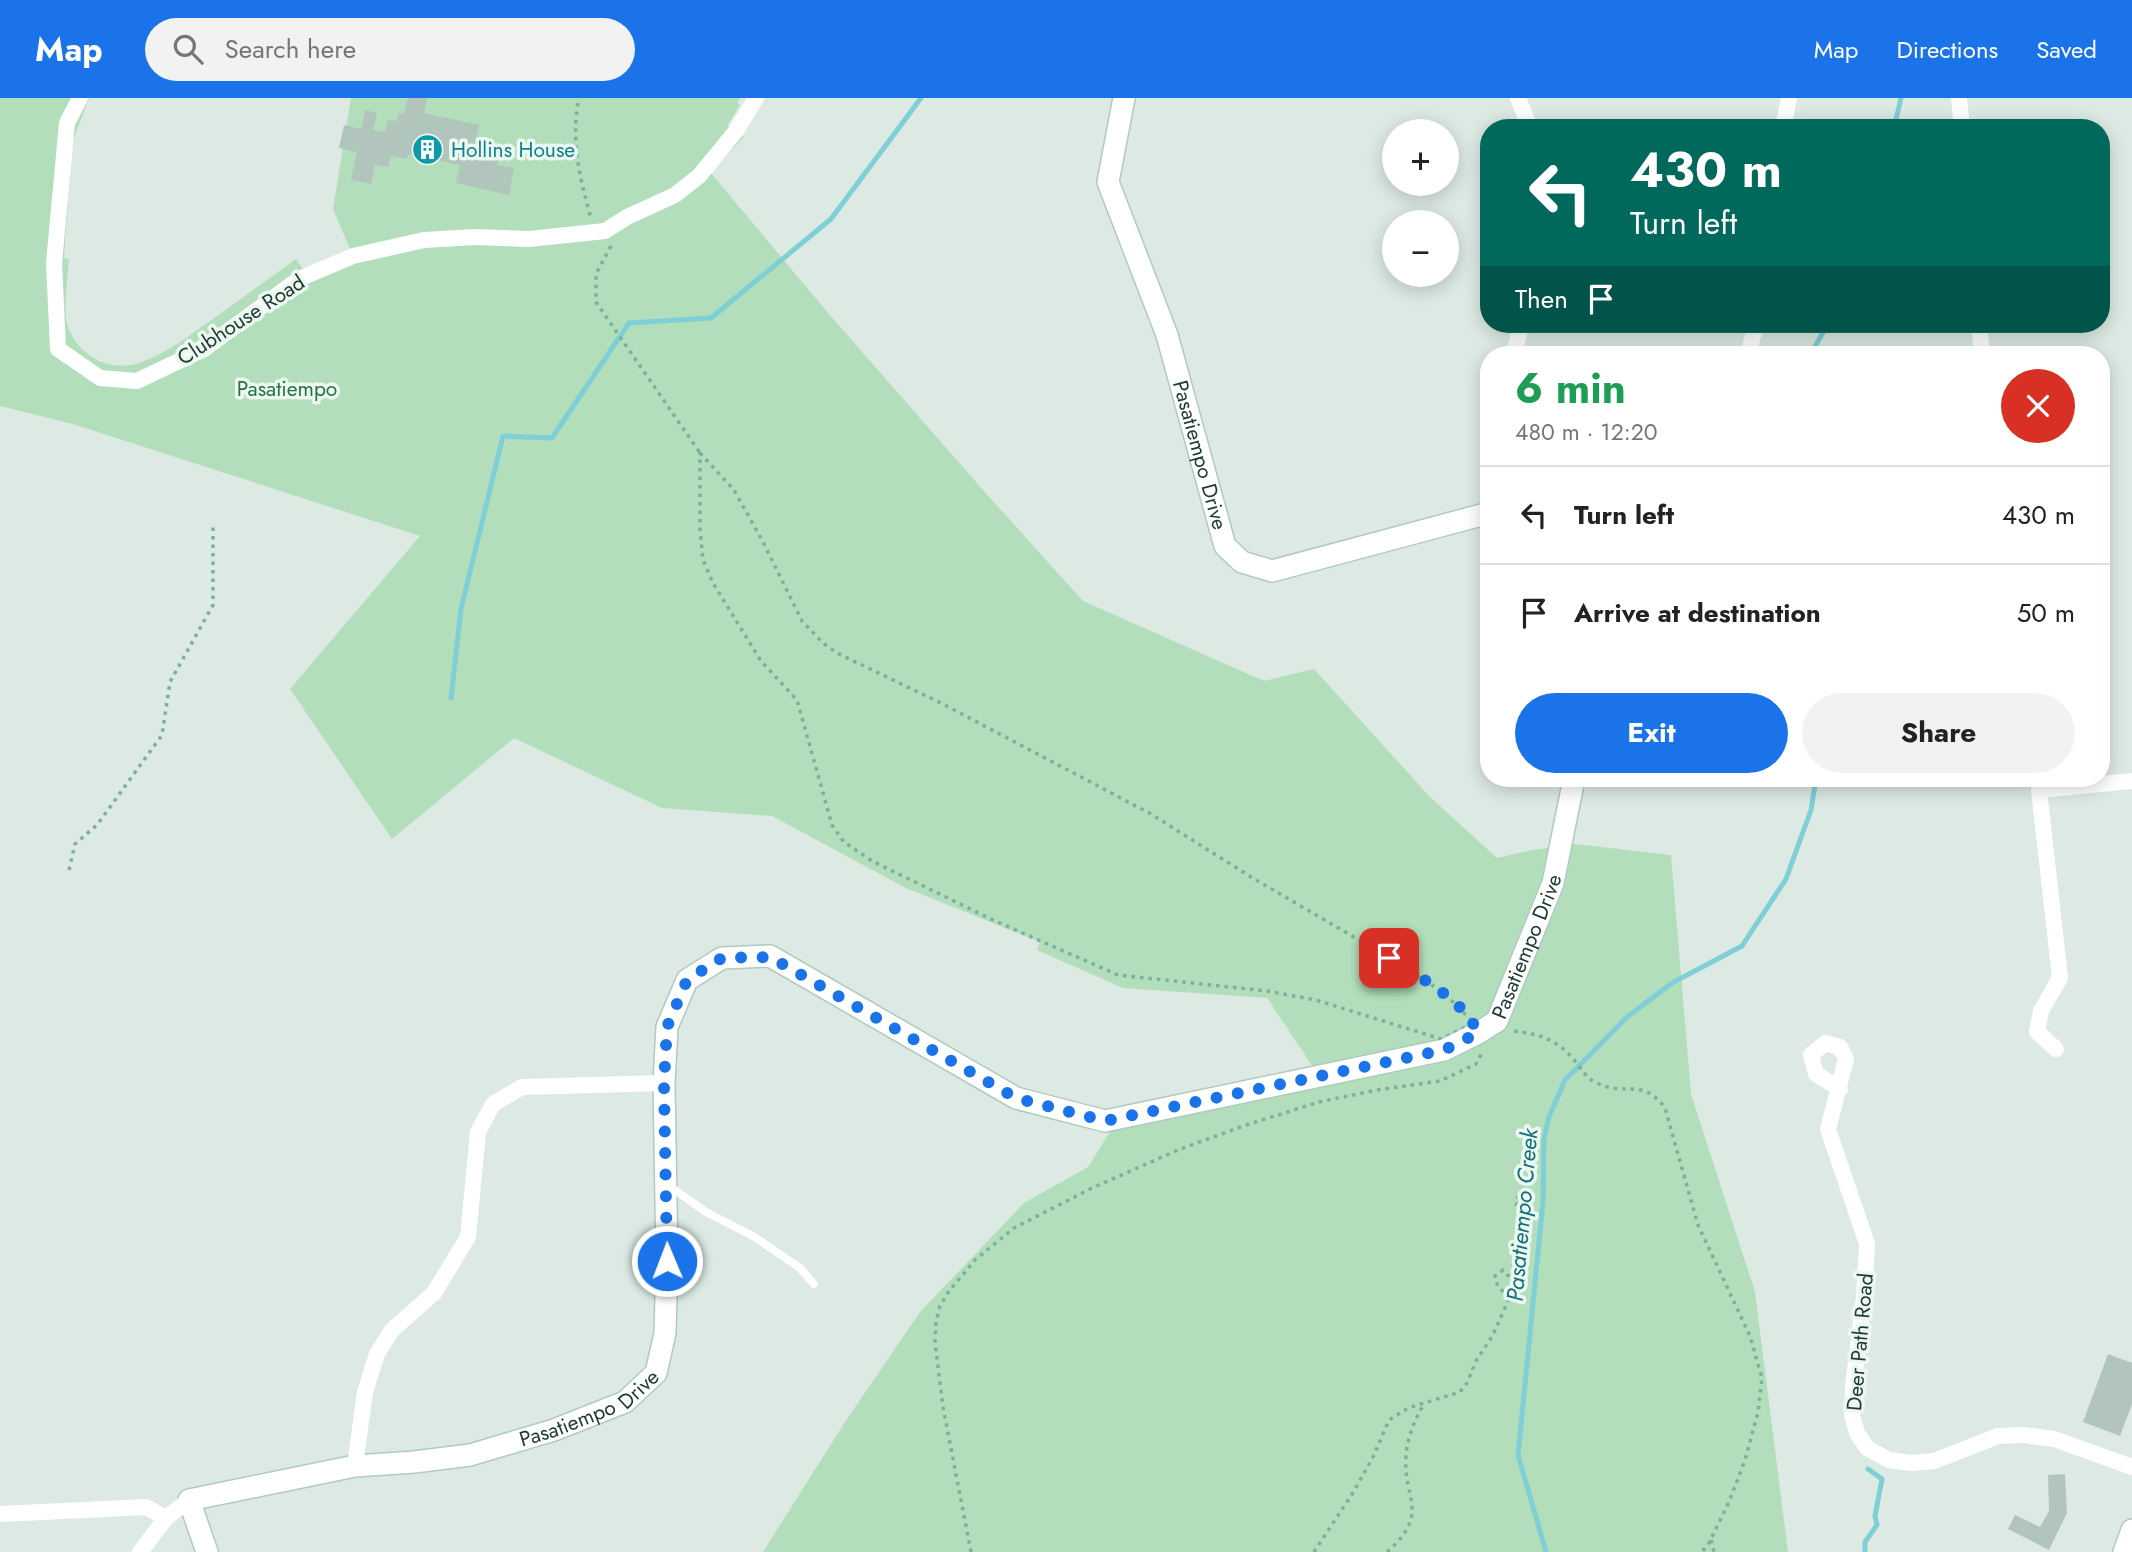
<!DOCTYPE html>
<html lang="en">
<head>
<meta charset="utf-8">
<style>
  body { margin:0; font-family:Jost,sans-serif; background:#f2f2f2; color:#222; height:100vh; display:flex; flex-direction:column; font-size:26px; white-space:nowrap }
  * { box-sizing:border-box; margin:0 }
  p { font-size:23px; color:#767676 }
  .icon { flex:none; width:38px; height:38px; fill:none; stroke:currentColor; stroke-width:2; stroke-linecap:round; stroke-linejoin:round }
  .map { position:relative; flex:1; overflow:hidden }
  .details { position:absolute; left:1480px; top:248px; width:630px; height:441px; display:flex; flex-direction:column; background:#fff; border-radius:28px; box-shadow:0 4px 18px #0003 }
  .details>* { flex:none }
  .banner { position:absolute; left:1480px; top:21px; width:630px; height:214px; border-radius:28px; box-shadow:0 4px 18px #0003; background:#00695c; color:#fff; overflow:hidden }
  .controls { position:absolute; left:1382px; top:21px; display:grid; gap:14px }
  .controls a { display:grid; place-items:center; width:77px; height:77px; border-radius:50%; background:#fff; box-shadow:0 4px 18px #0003; font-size:35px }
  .pin { position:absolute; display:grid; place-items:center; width:60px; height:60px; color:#fff; margin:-30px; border-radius:14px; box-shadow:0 4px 10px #0006 }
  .me { position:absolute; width:77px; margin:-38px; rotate:359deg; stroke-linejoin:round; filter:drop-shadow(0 0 5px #0008) }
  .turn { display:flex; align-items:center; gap:24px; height:147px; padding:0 35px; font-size:32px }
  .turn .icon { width:91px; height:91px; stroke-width:2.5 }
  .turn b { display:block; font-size:49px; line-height:60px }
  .then { display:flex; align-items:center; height:66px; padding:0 35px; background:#0003; gap:14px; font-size:26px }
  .round { display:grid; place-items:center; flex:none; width:74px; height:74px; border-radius:37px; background:#f2f2f2 }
  .summary { display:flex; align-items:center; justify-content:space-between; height:119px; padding:0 35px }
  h1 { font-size:42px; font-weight:700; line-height:52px; color:#1e9e55 }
  .action { display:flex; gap:14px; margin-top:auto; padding:14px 35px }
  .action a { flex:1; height:80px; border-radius:42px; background:#1a73e8; color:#fff; font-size:28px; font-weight:700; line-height:80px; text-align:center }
  .action a+a { background:#f2f2f2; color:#222 }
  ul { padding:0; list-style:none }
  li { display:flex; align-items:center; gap:21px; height:98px; padding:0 35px; border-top:2px solid #e0e0e0 }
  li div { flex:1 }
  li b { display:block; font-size:26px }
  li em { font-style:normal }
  header { display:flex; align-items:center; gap:42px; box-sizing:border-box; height:98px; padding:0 35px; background:#1a73e8; color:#fff }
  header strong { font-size:33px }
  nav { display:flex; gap:38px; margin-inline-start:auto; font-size:24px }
  .search { width:490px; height:63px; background:#f2f2f2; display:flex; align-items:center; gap:18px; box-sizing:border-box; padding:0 24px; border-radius:38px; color:#767676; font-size:26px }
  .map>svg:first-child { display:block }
</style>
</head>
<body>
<header>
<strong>Map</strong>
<div class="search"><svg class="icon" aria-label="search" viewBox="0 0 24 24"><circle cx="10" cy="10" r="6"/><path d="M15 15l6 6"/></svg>Search here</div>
<nav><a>Map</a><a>Directions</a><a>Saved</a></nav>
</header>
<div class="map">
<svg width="2132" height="1454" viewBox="0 0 2132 1454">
  <rect width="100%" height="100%" fill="#dceae3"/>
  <path fill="#b2debb" d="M0,0H89L72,46L64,160L69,161C68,179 63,208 67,225C75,256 108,275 139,265C166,256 190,237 213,221C241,201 268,181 296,161L310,181L353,158L333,111L351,0H741L737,4L740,7L727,28L744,39L710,74L828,215L983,392L1083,503L1264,583L1314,571L1430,699L1497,760L1532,752L1575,746L1671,757L1691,996L1755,1194L1788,1454H763L845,1324L920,1214L1024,1105L1088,1069L1123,1013L1317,975L1267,900L1123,890L1037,852L1040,844L906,790L772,718L662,710L514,640L392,741L290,591L420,438L73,326L0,308Z"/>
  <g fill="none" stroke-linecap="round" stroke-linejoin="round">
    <path stroke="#7ecfd6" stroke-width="5" d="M1894,30L1901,0
      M1810,257L1828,226
      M451,600L461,511L503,338L552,340L629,225L711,220L831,121L921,0
      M1546,1454L1518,1357L1543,1104L1544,1041L1549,1019L1565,982L1627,919L1672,885L1742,848L1786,781L1811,712L1816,681
      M1865,1454V1444L1877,1427L1875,1418L1882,1381L1868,1371"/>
  </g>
  <path fill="#b2c5bc" d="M408,0H427L424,15L479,27L476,42L501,47L497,67L514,70L509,97L456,85L460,67L408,56L407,61L391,58L388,69L375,67L371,86L351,82L357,54L339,50L344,27L361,31L365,12L377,15L373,32L385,34L388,22L397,23L399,15L404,16Z
    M2108,1256L2132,1265V1306L2120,1338L2083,1324Z
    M2065,1376L2067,1415L2049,1452L2008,1431L2015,1417L2040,1429L2049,1413L2048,1377Z"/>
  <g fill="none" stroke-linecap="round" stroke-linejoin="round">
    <defs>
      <g id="secondary">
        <path id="s1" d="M1124,0L1108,84L1167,237L1225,448L1242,464L1272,473L1489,415"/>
        <path id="s2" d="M207,1454L189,1402L355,1368L414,1364L470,1357L554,1332L625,1304L656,1275L665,1235L667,1163L664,985L667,929L687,882L722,860L770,858L1016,1000L1105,1023L1444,952L1478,935L1497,923L1553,785L1574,681"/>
        <path d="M2124,1454L2132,1432"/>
      </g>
    </defs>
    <use href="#secondary" stroke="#afcbbf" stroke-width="24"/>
    <path stroke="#7ab19c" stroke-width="3.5" stroke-dasharray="3.5 5" stroke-linecap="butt" d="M578,5C571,44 580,82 591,120
      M611,148L596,176V204L700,355
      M700,355L734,392L762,442L802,523L823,545L837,555L943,606L1151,716L1251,779L1371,849L1443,894L1474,925L1441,941L1316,902L1267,893L1118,877L993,822L872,763L844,744L832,727L797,602L761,563L713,485L703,462L700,432Z
      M69,772L75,746L97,727L162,637L170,584L213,507V428
      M1514,933C1540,936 1558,942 1575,963C1582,972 1586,980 1597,985C1624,999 1643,979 1665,1010L1698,1127L1750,1238L1762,1280L1758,1314L1745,1362L1729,1404L1709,1445L1702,1454
      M1510,1199L1498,1189L1495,1178L1503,1172L1512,1182L1514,1189
      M1711,1442L1714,1454
      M971,1454L943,1309L935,1245L936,1224L940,1208L949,1193L975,1162L1014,1130L1092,1090L1178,1052L1246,1027L1319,1004L1377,992L1440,983L1476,966L1483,953
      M1314,1454L1354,1393L1373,1359L1389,1322L1408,1310L1460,1294L1467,1285L1476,1263L1493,1237L1521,1173L1527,1150L1524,1123L1528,1100L1520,1096L1515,1103L1524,1123
      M1387,1454C1431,1415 1403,1402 1406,1358C1407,1340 1415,1321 1424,1306"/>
    <path stroke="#fff" stroke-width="8" d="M668,1087L706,1114L753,1138L800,1170L814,1186"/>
    <path stroke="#fff" stroke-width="16" d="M80,0L67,25L54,165L58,251L100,280L137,283L204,251L299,181L353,158L424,142L475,139L529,141L605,133L627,119L675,97L699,78L736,33L756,0
      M1518,0L1530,30
      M1959,0L1962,30
      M1783,30L1789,0
      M1979,226L1982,257
      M1513,257L1522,226
      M1748,257L1756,226
      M2056,951L2037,934L2041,913L2060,880L2039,692L2132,683
      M1840,991L1816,976L1811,957L1825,945L1840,949L1846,961L1828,1031L1867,1146L1864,1199L1853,1288L1852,1317L1857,1335L1867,1350L1889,1362L1912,1365L1934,1363L1998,1338L2023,1337L2054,1341L2132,1369
      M355,1368L365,1294L377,1256L392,1232L434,1195L468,1139L478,1034L493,1006L522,989L664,985
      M0,1416L146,1409L166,1420L189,1402
      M140,1454L166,1420"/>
    <use href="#secondary" stroke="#fff" stroke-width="21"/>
  </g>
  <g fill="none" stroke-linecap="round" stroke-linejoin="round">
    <path stroke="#1a73e8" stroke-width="12" stroke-dasharray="0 21.6" d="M667,1163L664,985L667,929L687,882L722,860L770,859L1016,1000L1105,1023L1444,952L1478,935C1464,902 1419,879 1389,860"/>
  </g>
  <defs>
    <symbol id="building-disc" viewBox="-11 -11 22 22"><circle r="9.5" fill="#0f9aa8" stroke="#edf7f1"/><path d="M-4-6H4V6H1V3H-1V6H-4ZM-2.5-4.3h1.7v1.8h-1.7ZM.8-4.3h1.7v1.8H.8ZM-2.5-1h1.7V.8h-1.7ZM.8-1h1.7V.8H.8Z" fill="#fff"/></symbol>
  </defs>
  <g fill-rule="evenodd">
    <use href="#building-disc" x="410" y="34" width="35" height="35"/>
  </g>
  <g text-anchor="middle" stroke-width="7" stroke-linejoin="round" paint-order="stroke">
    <g font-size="21" fill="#0d838f" stroke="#edf7f1" text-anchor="start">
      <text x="451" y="59">Hollins House</text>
    </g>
    <g font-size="21" fill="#1d3b31" stroke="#edf7f1">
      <text transform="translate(241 222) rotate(-33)" y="7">Clubhouse Road</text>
      <text dy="7" stroke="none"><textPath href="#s1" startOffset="374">Pasatiempo Drive</textPath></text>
      <text dy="7" stroke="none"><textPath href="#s2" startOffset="1897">Pasatiempo Drive</textPath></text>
      <text transform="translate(1860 1244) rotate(-85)" y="7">Deer Path Road</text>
      <text dy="7" stroke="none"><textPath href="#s2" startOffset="469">Pasatiempo Drive</textPath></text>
    </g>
    <g font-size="21" fill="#24753d" stroke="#edf7f1">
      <text x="287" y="298">Pasatiempo</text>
    </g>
    <g font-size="23" font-style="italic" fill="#12717b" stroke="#edf7f1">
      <text transform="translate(1522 1117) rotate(-85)" y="8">Pasatiempo Creek</text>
    </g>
  </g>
</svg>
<div class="controls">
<a>+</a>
<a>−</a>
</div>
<div class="pin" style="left:1389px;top:860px;background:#d93025"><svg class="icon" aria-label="arrive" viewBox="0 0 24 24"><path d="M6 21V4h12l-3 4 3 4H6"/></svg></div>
<svg class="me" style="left:667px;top:1163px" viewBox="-20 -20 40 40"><circle r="17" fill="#1a73e8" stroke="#fff" stroke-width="3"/><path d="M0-11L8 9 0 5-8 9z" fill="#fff"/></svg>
<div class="banner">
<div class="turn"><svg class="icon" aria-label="left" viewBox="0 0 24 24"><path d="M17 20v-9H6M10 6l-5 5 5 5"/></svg><div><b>430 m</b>Turn left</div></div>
<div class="then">Then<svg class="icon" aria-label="arrive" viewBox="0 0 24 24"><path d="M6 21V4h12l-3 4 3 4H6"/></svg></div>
</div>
<section class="details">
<div class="summary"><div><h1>6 min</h1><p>480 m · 12:20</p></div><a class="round" style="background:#d93025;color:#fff"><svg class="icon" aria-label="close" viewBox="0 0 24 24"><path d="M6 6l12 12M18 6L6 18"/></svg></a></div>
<ul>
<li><svg class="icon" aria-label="left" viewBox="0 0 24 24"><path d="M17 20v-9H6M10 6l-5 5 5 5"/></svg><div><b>Turn left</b></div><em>430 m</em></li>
<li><svg class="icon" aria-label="arrive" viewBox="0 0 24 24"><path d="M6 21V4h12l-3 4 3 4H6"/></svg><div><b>Arrive at destination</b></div><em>50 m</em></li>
</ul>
<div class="action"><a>Exit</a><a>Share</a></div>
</section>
</div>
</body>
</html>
